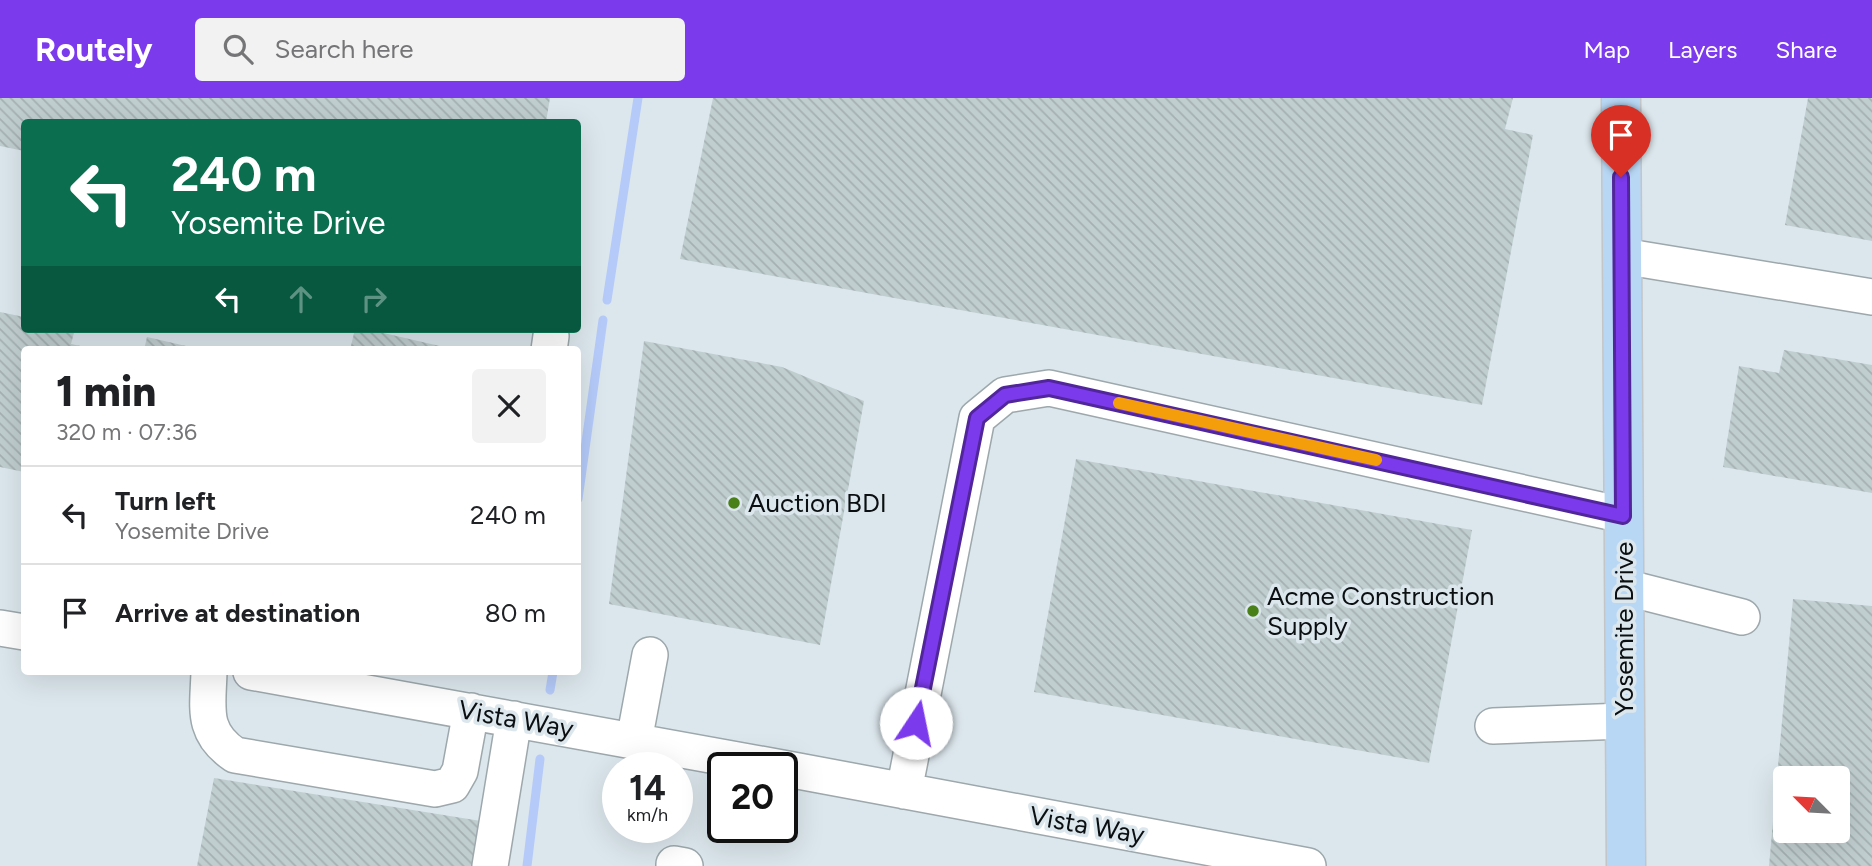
<!DOCTYPE html>
<html lang="en">
<head>
<meta charset="utf-8">
<style>
  body { margin:0; font-family:Figtree,sans-serif; background:#f2f2f2; color:#202124; height:100vh; display:flex; flex-direction:column; font-size:26px; white-space:nowrap }
  * { box-sizing:border-box; margin:0 }
  p { font-size:23px; color:#757577 }
  .icon { flex:none; width:38px; height:38px; fill:none; stroke:currentColor; stroke-width:2; stroke-linecap:round; stroke-linejoin:round }
  .map { position:relative; flex:1; overflow:hidden }
  .details { position:absolute; left:21px; top:248px; width:560px; height:329px; display:flex; flex-direction:column; background:#fff; border-radius:7px; box-shadow:0 7px 28px #0002 }
  .details>* { flex:none }
  .top-card { position:absolute; left:21px; top:21px; width:560px; height:214px; border-radius:7px; box-shadow:0 7px 28px #0002; background:#0b6e4f; color:#fff; overflow:hidden }
  .needle { width:46px; rotate:294deg }
  .buttons { position:absolute; left:1773px; top:668px; display:grid; gap:14px }
  .buttons a { display:grid; place-items:center; width:77px; height:77px; border-radius:7px; background:#fff; box-shadow:0 7px 28px #0002; font-size:35px }
  .speed { position:absolute; left:602px; top:654px; display:flex; gap:14px; font-size:35px; font-weight:700; text-align:center }
  .speed>* { display:grid; place-content:center; width:91px; height:91px; border-radius:50%; background:#fff; box-shadow:0 7px 28px #0002; line-height:1 }
  .speed small { font-size:18px; font-weight:400 }
  .speed .limit { border:4px solid #111; border-radius:10px; background:#fff; color:#111 }
  .pin { position:absolute; display:grid; place-items:center; width:60px; height:60px; color:#fff; margin:-72px -30px; border-radius:50% 50% 50% 0; rotate:-45deg; box-shadow:0 0 7px #0007 }
  .pin .icon { rotate:45deg }
  .me { position:absolute; width:77px; margin:-38px; rotate:11deg; stroke-linejoin:round; filter:drop-shadow(0 0 5px #0008) }
  .turn { display:flex; align-items:center; gap:24px; height:147px; padding:0 35px; font-size:32px }
  .turn .icon { width:91px; height:91px; stroke-width:2.5 }
  .turn b { display:block; font-size:49px; line-height:60px }
  .lanes { display:flex; align-items:center; height:66px; padding:0 35px; background:#0003; justify-content:center; gap:35px; direction:ltr }
  .lanes .off { opacity:.35 }
  .round { display:grid; place-items:center; flex:none; width:74px; height:74px; border-radius:7px; background:#f2f2f2 }
  .headline { display:flex; align-items:center; justify-content:space-between; height:119px; padding:0 35px }
  h1 { font-size:42px; font-weight:800; line-height:52px }
  ul { padding:0; list-style:none }
  li { display:flex; align-items:center; gap:21px; height:98px; padding:0 35px; border-top:2px solid #e0e0e0 }
  li div { flex:1 }
  li b { display:block; font-size:26px }
  li em { font-style:normal }
  header { display:flex; align-items:center; gap:42px; box-sizing:border-box; height:98px; padding:0 35px; background:#7c3aed; color:#fff }
  header strong { font-size:33px }
  nav { display:flex; gap:38px; margin-inline-start:auto; font-size:24px }
  .search { width:490px; height:63px; background:#f2f2f2; display:flex; align-items:center; gap:18px; box-sizing:border-box; padding:0 24px; border-radius:7px; color:#757577; font-size:26px }
  .map>svg:first-child { display:block }
</style>
</head>
<body>
<header>
<strong>Routely</strong>
<div class="search"><svg class="icon" aria-label="search" viewBox="0 0 24 24"><circle cx="10" cy="10" r="6"/><path d="M15 15l6 6"/></svg>Search here</div>
<nav><a>Map</a><a>Layers</a><a>Share</a></nav>
</header>
<div class="map">
<svg width="1872" height="768" viewBox="0 0 1872 768">
  <defs>
    <pattern id="building-back-hatch" width="6" height="6" patternUnits="userSpaceOnUse" patternTransform="scale(1.75)"><rect width="6" height="6" fill="#c1ced0"/><path d="M-1 5l2 2M0 0l6 6M5-1l2 2" fill="none" stroke="#a4b0b2"/></pattern>
  </defs>
  <rect width="100%" height="100%" fill="#dce7ed"/>
  <g fill="none" stroke-linecap="round" stroke-linejoin="round">
    <path stroke="#b5caf9" stroke-width="9" d="M607,202L638,0
      M578,401L603,222
      M550,592L553,574
      M527,768L540,661"/>
  </g>
  <path fill="url(#building-back-hatch)" fill-rule="evenodd" d="M0,0H550L546,24H24V53L0,48Z
    M713,0H1513L1505,31L1533,37L1482,307L680,161Z
    M1808,0H1872V143L1785,127Z
    M0,214L24,219V231H75L71,246L95,251L24,252V374L0,369Z
    M355,231H366L457,252H350Z
    M147,239L199,251L198,252H144Z
    M644,243L782,269L864,303L820,547L609,506Z
    M1784,252L1872,267V395L1723,369L1739,268L1779,275Z
    M1076,361L1472,432L1429,665L1034,594Z
    M1793,501L1872,508V768H1769ZM1785,681H1838V733H1785Z
    M214,680L481,723L474,768H197Z"/>
  <g fill="none" stroke-linecap="round" stroke-linejoin="round">
    <defs>
      <path id="minor" d="M1622,158L1872,199
        M549,252L551,238
        M1624,489L1742,519
        M0,530L24,534
        M209,574C208,610 201,634 235,657L435,691L452,687L460,673L471,613
        M251,574L782,670
        M1493,628L1624,623
        M634,643L650,557
        M782,670L1308,768
        M904,693L977,320L1005,297L1049,290L1623,417
        M490,768L514,621
        M674,768V766L685,768"/>
      <path id="major" d="M1621,0L1626,768"/>
    </defs>
    <use href="#minor" stroke="#9da8ad" stroke-width="38"/>
    <use href="#major" stroke="#c4c5c6" stroke-width="41"/>
    <use href="#minor" stroke="#fff" stroke-width="35"/>
    <use href="#major" stroke="#b8d7f5" stroke-width="38"/>
  </g>
  <g fill="none" stroke-linecap="round" stroke-linejoin="round">
    <defs>
      <path id="route" d="M916,625L977,320L1005,297L1049,290L1623,418L1621,79"/>
    </defs>
    <use href="#route" stroke="#51269a" stroke-width="18"/>
    <use href="#route" stroke="#7c3aed" stroke-width="12"/>
    <path stroke="#f59e0b" stroke-width="12" d="M1119,305L1376,362"/>
  </g>
  <g fill="#498017" stroke="#dce7ed" stroke-width="2.5">
    <circle cx="734" cy="405" r="7"/>
    <circle cx="1253" cy="513" r="7"/>
  </g>
  <g text-anchor="middle" stroke-width="7" stroke-linejoin="round" paint-order="stroke">
    <g font-size="26" fill="#0b0f11" stroke="#dce7ed" text-anchor="start">
      <text x="748" y="414">Auction BDI</text>
      <text x="1267" y="507">Acme Construction<tspan x="1267" dy="30">Supply</tspan></text>
    </g>
    <g font-size="26" fill="#0b0f11" stroke="#dce7ed">
      <text transform="translate(1624 531) rotate(-90)" y="9">Yosemite Drive</text>
      <text transform="translate(516 621) rotate(10)" y="9">Vista Way</text>
      <text transform="translate(1087 727) rotate(10)" y="9">Vista Way</text>
    </g>
  </g>
</svg>
<div class="buttons">
<a><svg class="needle" viewBox="-14 -14 28 28"><path d="M0-13l5 13h-10z" fill="#e53935"/><path d="M0 13l5-13h-10z" fill="#757577"/></svg></a>
</div>
<div class="speed"><div>14<small>km/h</small></div><div class="limit">20</div></div>
<div class="pin" style="left:1621px;top:79px;background:#d93025"><svg class="icon" aria-label="arrive" viewBox="0 0 24 24"><path d="M6 21V4h12l-3 4 3 4H6"/></svg></div>
<svg class="me" style="left:916px;top:625px" viewBox="-20 -20 40 40"><circle r="19" fill="#fff"/><path d="M0-13L10 11 0 6-10 11z" fill="#7c3aed"/></svg>
<div class="top-card">
<div class="turn"><svg class="icon" aria-label="left" viewBox="0 0 24 24"><path d="M17 20v-9H6M10 6l-5 5 5 5"/></svg><div><b>240 m</b>Yosemite Drive</div></div>
<div class="lanes"><svg class="icon" aria-label="left" viewBox="0 0 24 24"><path d="M17 20v-9H6M10 6l-5 5 5 5"/></svg><svg class="icon off" aria-label="ahead" viewBox="0 0 24 24"><path d="M12 20V5M6 11l6-6 6 6"/></svg><svg class="icon off" aria-label="right" viewBox="0 0 24 24"><path d="M7 20v-9h11M14 6l5 5-5 5"/></svg></div>
</div>
<section class="details">
<div class="headline"><div><h1>1 min</h1><p>320 m · 07:36</p></div><a class="round"><svg class="icon" aria-label="close" viewBox="0 0 24 24"><path d="M6 6l12 12M18 6L6 18"/></svg></a></div>
<ul>
<li><svg class="icon" aria-label="left" viewBox="0 0 24 24"><path d="M17 20v-9H6M10 6l-5 5 5 5"/></svg><div><b>Turn left</b><p>Yosemite Drive</p></div><em>240 m</em></li>
<li><svg class="icon" aria-label="arrive" viewBox="0 0 24 24"><path d="M6 21V4h12l-3 4 3 4H6"/></svg><div><b>Arrive at destination</b></div><em>80 m</em></li>
</ul>
</section>
</div>
</body>
</html>
